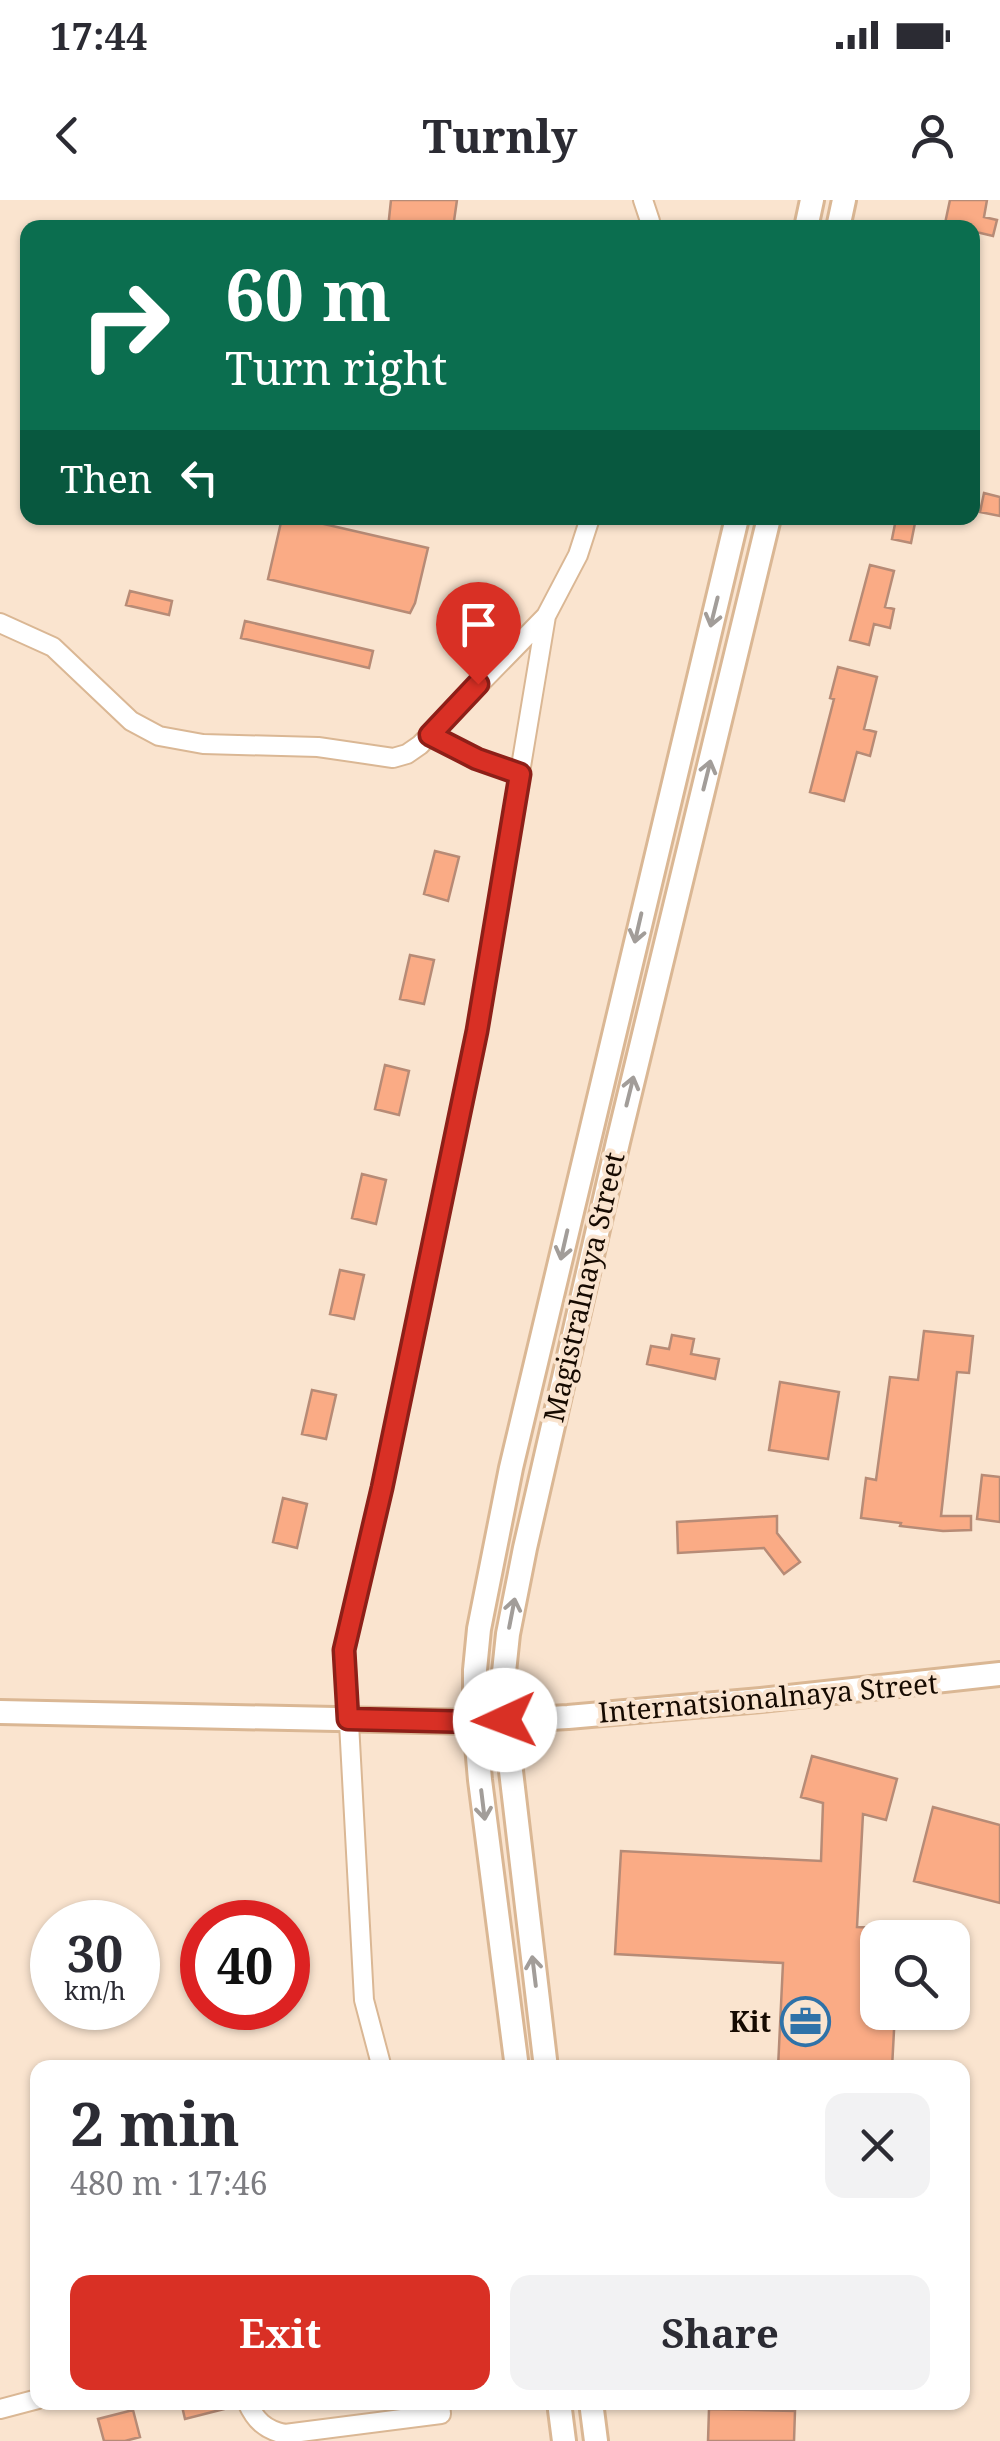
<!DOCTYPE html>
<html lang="en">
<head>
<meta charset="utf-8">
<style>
  body { margin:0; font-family:"Noto Serif",serif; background:#f2f2f3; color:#2b2b33; height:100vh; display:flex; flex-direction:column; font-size:38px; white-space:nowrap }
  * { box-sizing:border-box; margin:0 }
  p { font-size:32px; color:#7c7c81 }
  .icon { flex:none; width:55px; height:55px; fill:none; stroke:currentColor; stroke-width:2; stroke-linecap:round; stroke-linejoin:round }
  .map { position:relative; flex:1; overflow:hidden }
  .drawer { position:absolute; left:30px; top:1860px; width:940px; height:350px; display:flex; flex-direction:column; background:#fff; border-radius:20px; box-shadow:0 2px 8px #0004 }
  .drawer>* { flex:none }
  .guide { position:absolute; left:20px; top:20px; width:960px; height:305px; border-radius:20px; box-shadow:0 2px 8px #0004; background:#0b6e4f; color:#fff; overflow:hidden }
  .fabs { position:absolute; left:860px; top:1720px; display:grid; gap:20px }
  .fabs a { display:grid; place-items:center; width:110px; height:110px; border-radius:20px; background:#fff; box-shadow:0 2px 8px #0004; font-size:50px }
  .speed { position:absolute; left:30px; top:1700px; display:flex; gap:20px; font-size:50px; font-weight:700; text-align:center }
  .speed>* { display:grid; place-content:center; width:130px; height:130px; border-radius:50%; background:#fff; box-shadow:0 2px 8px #0004; line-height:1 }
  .speed small { font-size:25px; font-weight:400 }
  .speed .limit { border:15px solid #d22; background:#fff; color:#111 }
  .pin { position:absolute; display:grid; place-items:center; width:85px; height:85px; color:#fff; margin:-102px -42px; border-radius:50% 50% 50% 0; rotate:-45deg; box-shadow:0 0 10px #0007 }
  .pin .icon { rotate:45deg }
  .me { position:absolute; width:110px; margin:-55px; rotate:268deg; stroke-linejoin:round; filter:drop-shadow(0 0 8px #0008) }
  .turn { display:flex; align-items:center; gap:35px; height:210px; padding:0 40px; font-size:45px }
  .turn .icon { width:130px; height:130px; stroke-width:2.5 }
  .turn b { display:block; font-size:70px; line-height:85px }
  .then { display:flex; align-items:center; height:95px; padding:0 40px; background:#0003; gap:20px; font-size:38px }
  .round { display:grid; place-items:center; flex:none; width:105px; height:105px; border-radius:20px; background:#f2f2f3 }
  .head { display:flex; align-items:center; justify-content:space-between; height:170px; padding:0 40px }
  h1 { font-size:60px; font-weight:700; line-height:75px }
  .button { display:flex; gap:20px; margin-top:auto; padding:20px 40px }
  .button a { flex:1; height:115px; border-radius:20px; background:#d93025; color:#fff; font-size:40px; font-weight:700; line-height:115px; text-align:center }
  .button a+a { background:#f2f2f3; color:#2b2b33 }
  .status { display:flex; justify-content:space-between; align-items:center; height:70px; padding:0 50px; background:#fff; direction:ltr }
  .status svg { height:28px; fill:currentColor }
  header { display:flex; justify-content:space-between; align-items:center; height:130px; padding:0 40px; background:#fff; font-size:45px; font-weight:700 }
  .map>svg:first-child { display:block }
</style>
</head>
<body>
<div class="status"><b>17:44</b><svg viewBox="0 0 49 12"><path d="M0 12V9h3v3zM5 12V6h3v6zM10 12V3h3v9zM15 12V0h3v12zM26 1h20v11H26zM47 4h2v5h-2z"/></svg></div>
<header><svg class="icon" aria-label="back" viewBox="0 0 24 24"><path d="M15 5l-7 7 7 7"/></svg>Turnly<svg class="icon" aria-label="person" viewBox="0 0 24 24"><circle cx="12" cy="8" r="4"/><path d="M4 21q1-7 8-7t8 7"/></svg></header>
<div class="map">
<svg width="1000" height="2241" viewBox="0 0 1000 2241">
  <rect width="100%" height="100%" fill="#fae4cf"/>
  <path fill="#faab85" stroke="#b78b76" stroke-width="2.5" d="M391,0H457L453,28H388Z
    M950,0H987L984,17L997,20L993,36L972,31V28H944Z
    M984,293L1000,297V316L980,312Z
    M282,318H298L428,348L415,403L410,413L268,379Z
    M896,319L915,323L911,343L892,339Z
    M870,365L894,371L885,407L894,409L890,428L874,424L869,445L850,440Z
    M130,391L172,401L169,415L126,405Z
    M245,421L373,451L369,468L241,438Z
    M838,467L877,477L864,529L876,532L870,556L857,552L844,601L810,592L834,499L830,498Z
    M435,651L459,657L448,701L424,694Z
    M410,755L434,760L424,804L400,799Z
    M385,865L409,871L399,915L375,909Z
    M362,974L386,980L376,1024L352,1018Z
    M340,1070L364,1075L354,1119L330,1114Z
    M924,1131L973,1136L969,1173L957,1172L941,1316H971V1330L943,1331L900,1326L901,1323L861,1318L866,1278L876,1280L890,1177L918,1180Z
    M672,1135L694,1139L691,1154L719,1159L715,1179L647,1164L651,1146L669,1149Z
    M780,1182L839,1192L828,1259L769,1250Z
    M312,1190L336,1195L326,1239L302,1234Z
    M982,1275L1000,1277V1322L977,1319Z
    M283,1298L307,1304L297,1348L273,1342Z
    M777,1316V1333L800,1362L784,1374L764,1348L678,1353L677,1322Z
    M812,1556L897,1579L886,1620L863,1614L857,1727L878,1728V1812H895L892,1868H778L783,1763L615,1754L621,1651L821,1661L823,1603L801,1597Z
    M933,1607L1000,1625V1703L914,1681Z
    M181,2202H227L228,2208L185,2219Z
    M709,2209L795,2211L794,2241H708Z
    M133,2210L140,2237L125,2241H104L98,2219Z"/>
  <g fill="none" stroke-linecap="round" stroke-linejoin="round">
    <defs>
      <path id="street" d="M643,0L650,21L649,28
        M0,423L53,447L131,521L159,536L203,544L318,547L393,558L407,554L420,545L546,416
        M429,535L477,559L520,575
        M382,1868L364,1800L345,1449L382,1288L477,831L546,416L578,355L590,318
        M247,2202C255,2220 265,2230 285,2234L441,2214L440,2202
        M0,2209L38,2199"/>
      <path id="secondary" d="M806,28L812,0
        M838,28L844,0
        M0,1512L475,1522L568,1517L761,1500L1000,1474
        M517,1868L480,1580L475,1522V1470L479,1429L511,1268L737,318
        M546,1868L505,1520L504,1472L508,1434L525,1348L618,942L769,318
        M559,2202L564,2241
        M591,2202L596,2241"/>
    </defs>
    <use href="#street" stroke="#dab794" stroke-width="22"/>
    <use href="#secondary" stroke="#dab794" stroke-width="28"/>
    <use href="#street" stroke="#fff" stroke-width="18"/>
    <use href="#secondary" stroke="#fff" stroke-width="22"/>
  </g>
  <defs><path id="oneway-shaft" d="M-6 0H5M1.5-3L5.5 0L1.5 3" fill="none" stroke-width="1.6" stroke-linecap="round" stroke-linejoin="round" transform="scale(2.5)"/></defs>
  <g stroke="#a29d99">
    <use href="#oneway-shaft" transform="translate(714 412) rotate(104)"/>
    <use href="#oneway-shaft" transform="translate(707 575) rotate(-76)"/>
    <use href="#oneway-shaft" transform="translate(638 728) rotate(103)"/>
    <use href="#oneway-shaft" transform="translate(630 891) rotate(-76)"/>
    <use href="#oneway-shaft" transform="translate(564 1045) rotate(103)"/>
    <use href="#oneway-shaft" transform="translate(512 1413) rotate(-79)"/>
    <use href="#oneway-shaft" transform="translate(483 1605) rotate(83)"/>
    <use href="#oneway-shaft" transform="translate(534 1771) rotate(-97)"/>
  </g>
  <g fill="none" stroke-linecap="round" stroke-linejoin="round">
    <defs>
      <path id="route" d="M478,484L430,535L477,559L520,574L477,831L382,1288L344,1450L348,1519L475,1522L505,1520"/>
    </defs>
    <use href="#route" stroke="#8d1f18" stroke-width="25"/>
    <use href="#route" stroke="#d93025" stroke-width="18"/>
  </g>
  <defs>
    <symbol id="office-ring" viewBox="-11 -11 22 22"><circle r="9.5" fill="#fae4cf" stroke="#2f72a8" stroke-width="1.5"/><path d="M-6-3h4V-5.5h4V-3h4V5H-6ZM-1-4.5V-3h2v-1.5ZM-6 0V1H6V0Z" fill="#2f72a8"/></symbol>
  </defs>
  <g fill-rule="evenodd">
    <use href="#office-ring" x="778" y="1794" width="55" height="55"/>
  </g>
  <g text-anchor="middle" stroke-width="8" stroke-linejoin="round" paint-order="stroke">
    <g font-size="28" fill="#160a01" stroke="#fae4cf">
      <text transform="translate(584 1087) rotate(-77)" y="10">Magistralnaya Street</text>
      <text transform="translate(768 1498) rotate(-5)" y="10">Internatsionalnaya Street</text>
    </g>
    <g font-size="28" font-weight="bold" fill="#160a01" stroke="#fae4cf" text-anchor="end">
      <text x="771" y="1832">Kit</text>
    </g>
  </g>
</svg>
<div class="fabs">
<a><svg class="icon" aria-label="search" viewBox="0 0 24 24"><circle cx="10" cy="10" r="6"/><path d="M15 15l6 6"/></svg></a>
</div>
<div class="speed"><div>30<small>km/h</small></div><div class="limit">40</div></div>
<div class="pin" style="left:478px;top:484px;background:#d93025"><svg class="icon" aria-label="arrive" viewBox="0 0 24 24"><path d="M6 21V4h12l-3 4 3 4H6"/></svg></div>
<svg class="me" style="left:505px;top:1520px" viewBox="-20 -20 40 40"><circle r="19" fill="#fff"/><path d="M0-13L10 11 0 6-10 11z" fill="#d93025"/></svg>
<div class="guide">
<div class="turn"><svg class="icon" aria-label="right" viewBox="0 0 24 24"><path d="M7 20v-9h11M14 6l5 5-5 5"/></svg><div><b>60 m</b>Turn right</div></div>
<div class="then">Then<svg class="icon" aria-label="left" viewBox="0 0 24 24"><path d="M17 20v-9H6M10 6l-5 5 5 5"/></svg></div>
</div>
<section class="drawer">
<div class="head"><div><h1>2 min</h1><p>480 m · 17:46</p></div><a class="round"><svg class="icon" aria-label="close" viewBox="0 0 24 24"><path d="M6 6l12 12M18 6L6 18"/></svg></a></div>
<div class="button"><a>Exit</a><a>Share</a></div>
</section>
</div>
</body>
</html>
